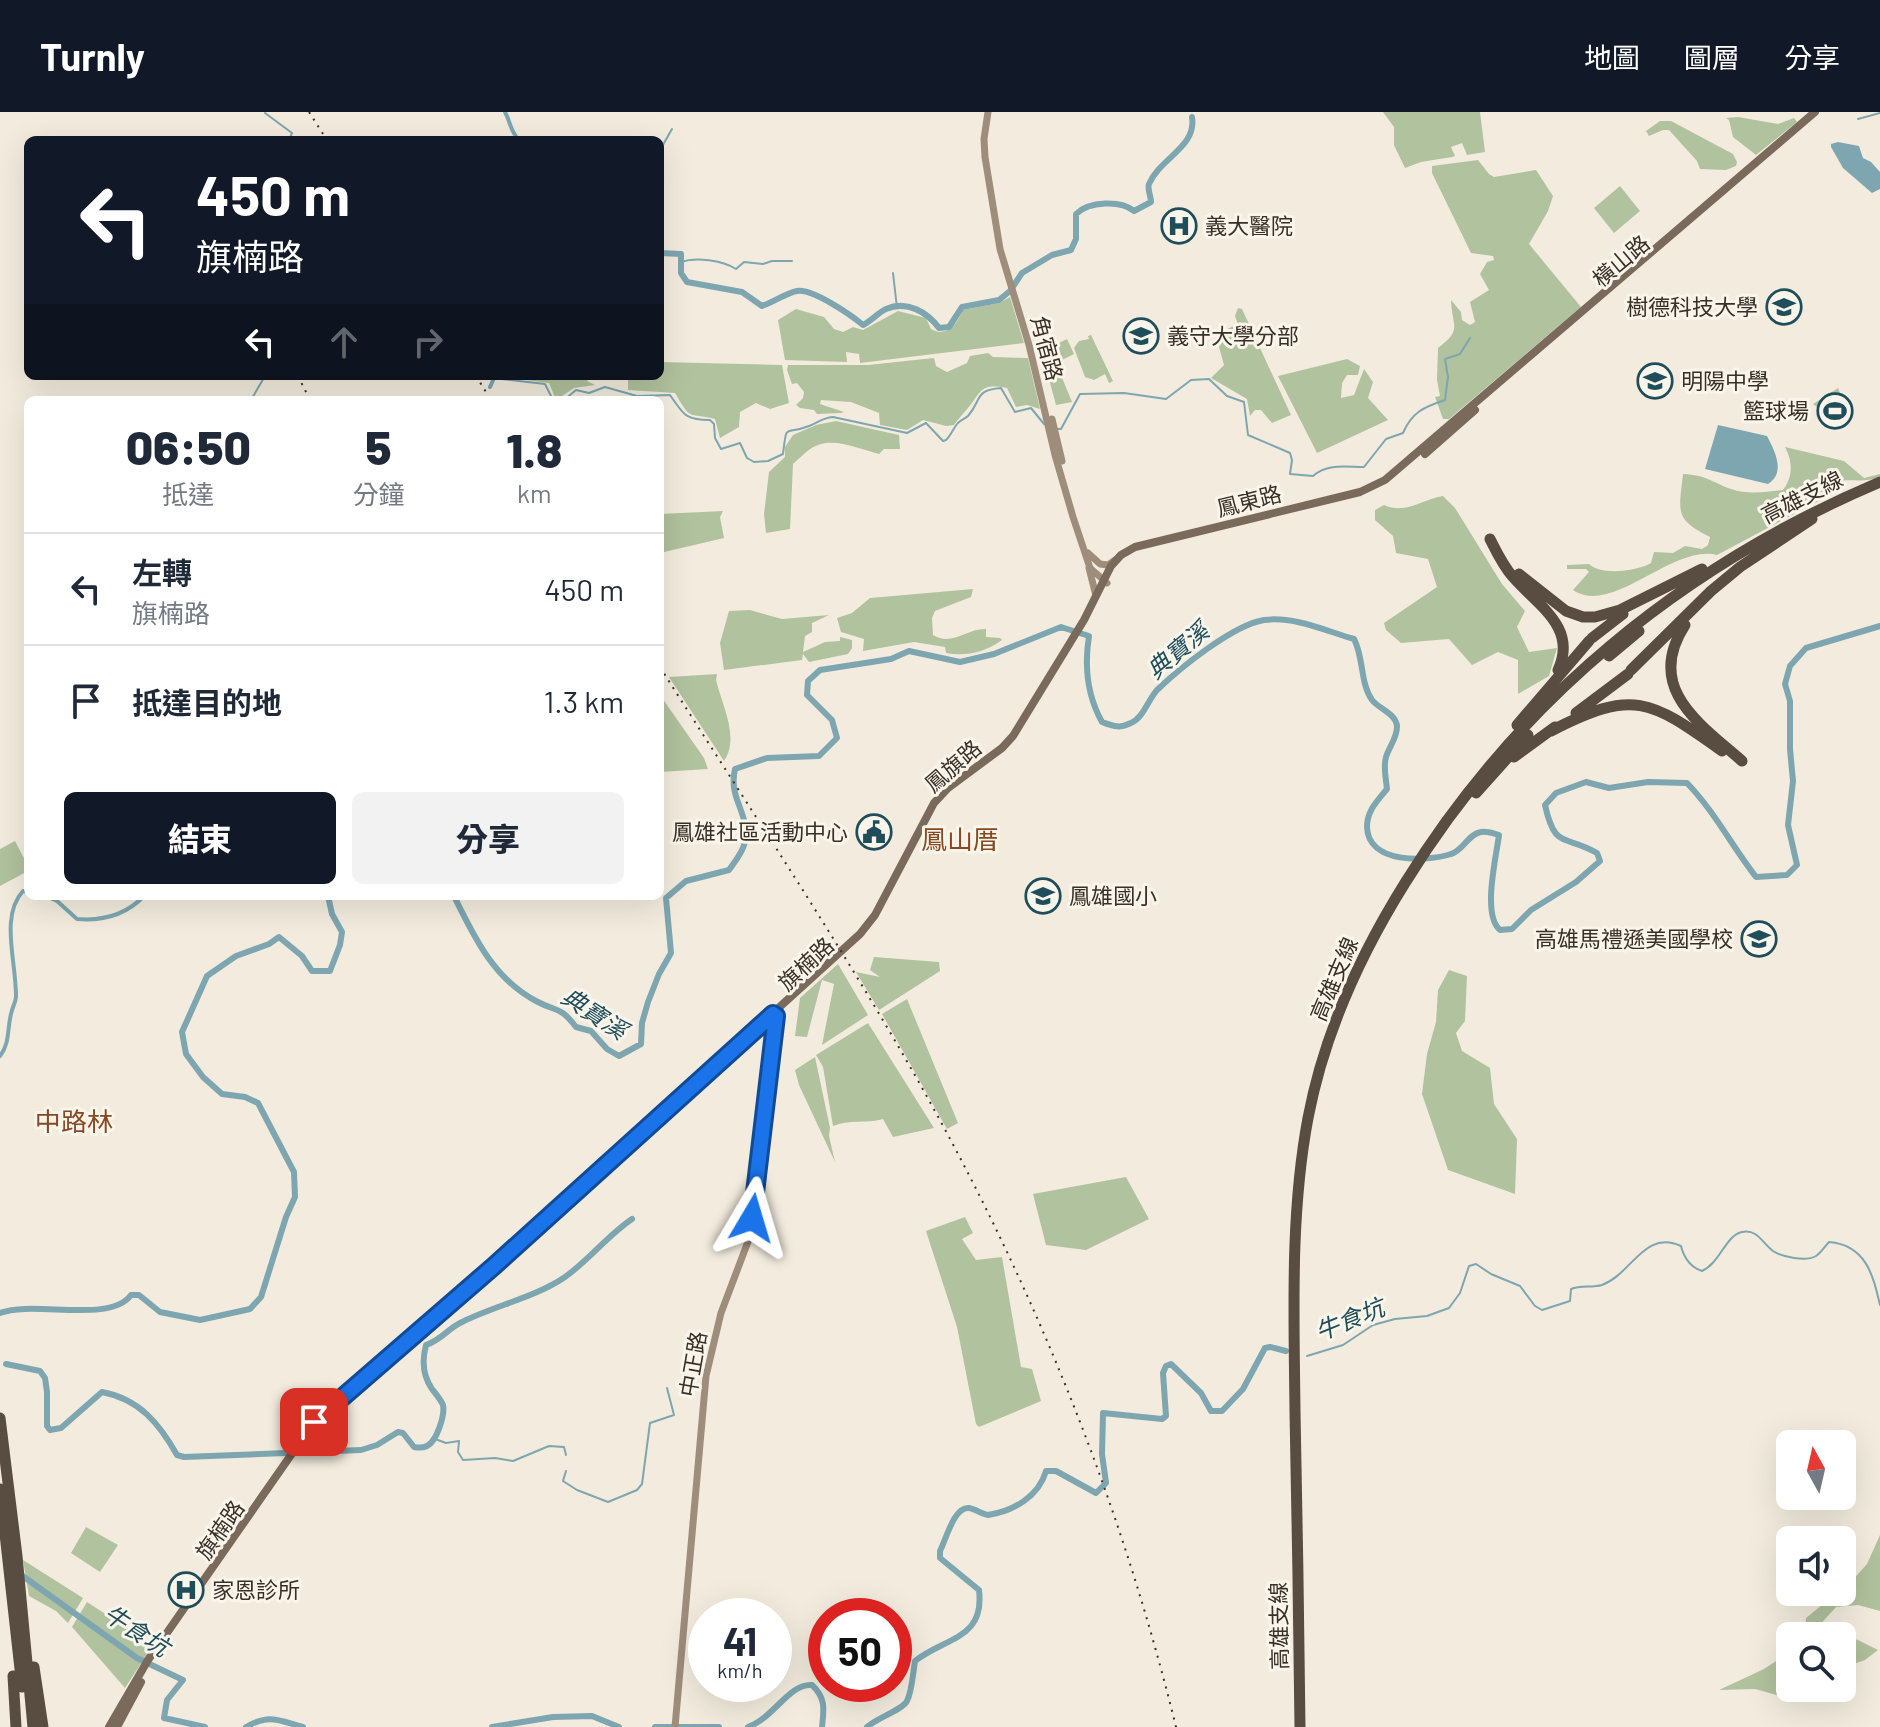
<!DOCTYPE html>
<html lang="zh-TW">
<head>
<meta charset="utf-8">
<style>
  body { margin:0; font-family:Barlow,"Noto Sans TC",sans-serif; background:#f2f2f3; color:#1f2937; height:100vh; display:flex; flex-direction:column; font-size:30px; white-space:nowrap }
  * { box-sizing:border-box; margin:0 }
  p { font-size:26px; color:#747a83 }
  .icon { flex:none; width:44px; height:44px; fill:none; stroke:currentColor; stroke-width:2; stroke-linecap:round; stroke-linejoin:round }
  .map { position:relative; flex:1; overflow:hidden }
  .sheet { position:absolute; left:24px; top:284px; width:640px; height:504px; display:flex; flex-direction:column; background:#fff; border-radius:12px; box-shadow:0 8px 32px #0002 }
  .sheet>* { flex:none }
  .hud { position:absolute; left:24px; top:24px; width:640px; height:244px; border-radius:12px; box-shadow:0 8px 32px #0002; background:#111827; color:#fff; overflow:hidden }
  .needle { width:52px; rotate:352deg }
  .tools { position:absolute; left:1776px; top:1318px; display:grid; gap:16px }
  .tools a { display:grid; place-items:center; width:80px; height:80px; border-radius:12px; background:#fff; box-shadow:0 8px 32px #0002; font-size:40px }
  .speed { position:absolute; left:688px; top:1486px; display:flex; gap:16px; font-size:40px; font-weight:700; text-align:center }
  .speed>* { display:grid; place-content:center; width:104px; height:104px; border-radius:50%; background:#fff; box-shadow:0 8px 32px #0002; line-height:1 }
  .speed small { font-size:20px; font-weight:400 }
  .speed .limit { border:12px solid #d22; background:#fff; color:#111 }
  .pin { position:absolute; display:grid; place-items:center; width:68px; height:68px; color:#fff; margin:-34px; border-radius:16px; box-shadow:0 4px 12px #0006 }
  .me { position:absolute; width:88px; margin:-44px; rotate:7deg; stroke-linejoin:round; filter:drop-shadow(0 0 6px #0008) }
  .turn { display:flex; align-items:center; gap:28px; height:168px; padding:0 40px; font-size:36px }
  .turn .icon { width:104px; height:104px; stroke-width:2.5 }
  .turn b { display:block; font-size:56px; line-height:68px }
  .lanes { display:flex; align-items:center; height:76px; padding:0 40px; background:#0003; justify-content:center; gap:40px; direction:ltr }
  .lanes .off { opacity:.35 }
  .eta { display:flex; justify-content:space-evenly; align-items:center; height:136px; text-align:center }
  .eta b { font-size:48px; font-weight:800; line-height:56px }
  .cta { display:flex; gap:16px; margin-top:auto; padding:16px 40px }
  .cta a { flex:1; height:92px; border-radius:12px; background:#111827; color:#fff; font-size:32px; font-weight:800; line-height:92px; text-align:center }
  .cta a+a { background:#f2f2f3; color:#1f2937 }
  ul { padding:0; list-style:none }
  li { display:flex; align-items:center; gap:24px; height:112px; padding:0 40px; border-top:2px solid #e0e1e3 }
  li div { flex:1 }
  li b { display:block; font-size:30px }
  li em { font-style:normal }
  header { display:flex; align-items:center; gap:48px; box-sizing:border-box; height:112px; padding:0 40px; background:#111827; color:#fff }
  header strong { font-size:38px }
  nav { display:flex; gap:44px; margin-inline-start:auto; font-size:28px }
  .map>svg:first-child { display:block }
</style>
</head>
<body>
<header>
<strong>Turnly</strong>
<nav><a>地圖</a><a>圖層</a><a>分享</a></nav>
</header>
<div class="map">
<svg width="1880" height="1615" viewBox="0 0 1880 1615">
  <rect width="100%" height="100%" fill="#f3ecde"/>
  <path fill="#b1c29e" d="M1383,0H1480L1485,40L1467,43L1462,31L1451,35L1455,44L1452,45L1421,50L1405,56L1394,33V15Z
    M1738,5L1778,12L1794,6L1797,10L1756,43L1733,25L1729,8L1726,6Z
    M1660,9H1671L1733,42L1737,50L1736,54L1726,58L1700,57L1697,49L1669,18H1663L1649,24L1646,19Z
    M1478,48L1489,62L1494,65L1536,58L1553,84L1548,99L1529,132L1581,195L1449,307H1443L1435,285L1440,284L1437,268L1438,236C1463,217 1452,215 1451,188L1461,200L1462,208L1470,213L1475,210L1470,190L1489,178L1480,162L1487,150L1494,148L1493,144L1471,141L1432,61V54Z
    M1620,74L1640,99L1614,121L1594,96Z
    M1010,185L1024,231L860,251L859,242L846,240L847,250L785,248L778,208L796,197L824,205L834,217L843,220L853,215L863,218L898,199L926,206L931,217C947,226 957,212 963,198L999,191Z
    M1238,196L1242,197L1291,303L1272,311L1261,298H1255L1250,304L1247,287L1211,266L1224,253L1219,235L1223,219L1238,212L1235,204Z
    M1091,223L1113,269L1109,271L1105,262L1094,268L1085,265L1074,236L1079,229L1089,227L1088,224Z
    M1067,227L1074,242L1056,251L1072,290L1056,293L1045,252L1055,248L1049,236Z
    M988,241L993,245L1028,246L1040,297L1027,293L1016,295L1007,276C980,271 982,279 968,296C963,302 958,307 954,313L946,314L923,308L907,318L880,313L879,301L851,290L821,288L820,292L844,300L841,301L817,302L814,298L800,296L796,293L803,286L804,280L797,271L792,272L787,258L788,253H868L934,246L936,254L947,260L967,251L970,244Z
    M1347,247L1360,254L1358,263H1347L1342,271L1341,286L1354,283L1364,257L1373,270L1368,286L1388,308L1317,341L1278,264Z
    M660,250L782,253L789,291L770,297L756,291L740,300L739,315L720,326L715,307C687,300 692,310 675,281L628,278V264H660Z
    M517,264H592L587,269L595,273L574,276L556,288L549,271L518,267Z
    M1838,276L1850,306L1839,311L1813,292Z
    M836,309L899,323L900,337H884L879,342C862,338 836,326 818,333C810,335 800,346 793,352L790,417L766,421L764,402L769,360L785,345V335L793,323L816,313Z
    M1785,335L1844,349L1864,366L1880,362V365C1863,372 1847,365 1834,371L1828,384L1717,443C1672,432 1612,505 1573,478L1589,460L1586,457H1567V453L1589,452C1601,464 1638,459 1651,451L1654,440L1673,441L1685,434L1702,437L1708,433L1710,425C1674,407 1679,400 1683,362C1707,363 1711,370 1731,377C1748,383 1766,380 1783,378C1793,365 1793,350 1785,335Z
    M1443,384L1455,396L1502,472L1525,499L1517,515L1529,540L1557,536L1549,564L1518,582V548L1498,540L1472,553L1449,527L1401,531L1386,518L1384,511L1437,475L1428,447L1396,441L1393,424L1375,408V398L1384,393C1406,403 1422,387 1443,384Z
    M723,399L720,405L724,426L660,441V402Z
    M973,477L971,485L935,499L932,506L933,523C952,535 967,516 986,517V525L1000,526L1002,528C986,540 965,545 946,541L945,535L914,530L863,539L864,527L841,520L837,506L852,501L870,486Z
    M750,498L782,507L829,503L812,511V520L805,524L803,540L825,530L840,529V525L852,528V536L848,542L809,550L803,542L802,548L724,558L720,531L729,499Z
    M717,562L716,568C722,593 740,626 724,649L669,565Z
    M660,583L704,646L708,657L660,660Z
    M15,729L28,754V759L0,774V737Z
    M874,845L939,850L940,859L879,898L856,860L880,865L870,858Z
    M838,852L868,903L822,933L834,872L822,868L807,925L795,924L800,886Z
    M1449,858L1467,864L1465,909L1456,921L1462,939L1490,956L1494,992L1517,1027L1515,1082L1448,1058L1422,982L1427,942L1436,910L1438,878Z
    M907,887L958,1011L947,1017L882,902Z
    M868,911L934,1016L893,1025L883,1007C866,1012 849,1007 833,1014L823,955L816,943Z
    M815,945L830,1016L829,1024L835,1050L799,973L795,958Z
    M1126,1065L1149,1107L1086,1138L1046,1133L1033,1082Z
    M965,1105L973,1121L962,1127L976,1148L1002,1145L1021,1255L1032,1257L1041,1289L979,1315L976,1312L957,1215L926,1119Z
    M86,1415L118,1433L100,1460L71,1441Z
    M1880,1423V1499L1858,1493L1836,1495L1816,1517L1858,1528L1878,1538L1865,1548L1842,1556V1524H1805L1806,1506L1838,1480H1842L1867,1452Z
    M23,1448L83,1486L68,1511L56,1499L29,1484Z
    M87,1490L153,1533L125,1576L72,1515Z
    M1790,1540V1576H1796L1780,1584L1755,1577L1719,1578L1764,1557Z"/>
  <path fill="#7da6b0" d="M1838,30L1859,34L1863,46L1871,50L1880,60V77L1872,81L1843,56L1831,35V32Z
    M1718,313L1767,324C1775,339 1786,361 1768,372L1705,357Z"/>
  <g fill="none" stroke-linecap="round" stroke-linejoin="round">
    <path stroke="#7da6b0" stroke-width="2" d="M265,1L292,21L289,28
      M1858,7L1880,1
      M660,38L672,17
      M682,150C695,145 722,148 736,157L744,150L763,152L772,149H792
      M893,161L897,196
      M494,266L545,272L553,288
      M251,288L265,264
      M564,288L576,278L589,281L605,275L637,284L670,283C684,303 685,308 710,308L714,312L715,326L721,337L740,331L747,346L754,350L768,349L783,342C787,309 784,324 809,314C819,310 822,306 833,305L907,321L926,311L943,329L946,328C951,323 953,317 957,312C960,308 965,307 968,304C982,288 974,278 1001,276L1015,300L1031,296L1044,312
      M1057,317H1061L1080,282L1124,281L1166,287L1191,268L1209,267L1227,284L1244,290L1248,323L1290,341L1292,348L1290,362L1313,364C1327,351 1347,355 1364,355L1386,327L1403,321C1412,300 1424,295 1445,288L1448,265L1445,247L1460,242L1470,226
      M1307,1244L1343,1233L1373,1213L1395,1207L1427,1204L1449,1196L1460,1181L1469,1154L1476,1152L1491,1162L1520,1174L1535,1194L1542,1198L1570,1189L1571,1177C1581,1173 1592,1176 1602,1173C1632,1162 1644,1117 1681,1134C1684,1146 1690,1155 1702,1159C1720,1151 1726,1123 1742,1120C1758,1117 1762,1131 1773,1139C1782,1145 1806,1150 1816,1144C1821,1141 1825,1134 1829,1130C1866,1133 1873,1163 1880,1193
      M435,1327L446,1331L459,1329L458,1340L463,1348L495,1346L513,1349L549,1334L564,1335L566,1343
      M566,1359L563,1369L577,1378L608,1390L637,1378L642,1372L650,1311L674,1303L667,1276"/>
    <path stroke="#7da6b0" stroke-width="4" d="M505,0C511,11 510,19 519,28
      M490,275L495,264
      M46,784L57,789L77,807C102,809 126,803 144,784
      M0,944C10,931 7,918 11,902C12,896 16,890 16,884C16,848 0,804 23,779L28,780"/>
    <path stroke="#7da6b0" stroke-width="6" d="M660,141L681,142V161L687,170L742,180L762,194C774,190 786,181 797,179C812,176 851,203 863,213C871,209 879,200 886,197C907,188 927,200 939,216L949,215L962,195L999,188L1010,179L1022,161L1052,143L1071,138L1076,127V102C1089,89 1121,88 1134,99L1151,90C1151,84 1147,77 1149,72C1160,46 1197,35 1192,5
      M454,784C474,825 494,867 536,889C558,901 559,893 576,915L591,919L607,937L619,944L641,932L642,911L648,890L659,862L671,841L666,786L686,769L729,758C737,747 748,733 746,718C744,696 729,683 735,657L767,646L819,644L837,626L832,608L807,583L808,569L820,558L891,547L909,539L960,550L994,542L1061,515L1089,524C1084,555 1087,583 1102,610C1113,614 1119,617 1131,611C1143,606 1148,588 1157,578C1180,556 1233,513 1264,508C1294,504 1326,519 1354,527C1364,546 1360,571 1372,588C1379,597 1397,602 1397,615C1397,626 1389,635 1386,645C1383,655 1386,667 1387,677C1377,689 1367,699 1367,715C1368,752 1426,750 1451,742C1463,739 1468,722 1481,720C1487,719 1493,721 1499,723C1496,746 1482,803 1500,818L1512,817L1531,798L1576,770L1600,749L1597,741C1564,722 1555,738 1545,693L1556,681L1586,670L1609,676L1648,670L1687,671C1714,699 1732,734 1756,765L1787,763L1797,753L1788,713L1793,669L1790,637V589L1785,572L1790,554L1806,536L1880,514
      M0,1201C33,1188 110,1212 131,1183H139L160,1200L200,1208L250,1197L261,1185L286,1105L295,1085L294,1060L258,991L245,985L222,982L203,965L186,942L182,920L207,864L236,844L269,832L279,825L302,844L312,859H330L340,833L342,820L332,802L328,784
      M6,1252L40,1259L45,1266L47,1280V1314L50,1318L61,1316L102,1280C139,1287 159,1311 177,1343L184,1345L361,1338L377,1333L398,1320L403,1321L414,1335C419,1336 423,1336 427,1334C437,1329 445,1303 443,1293C441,1288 436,1282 432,1277C423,1264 422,1248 426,1233C443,1227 447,1217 462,1210C496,1193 534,1186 565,1165C589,1148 607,1124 632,1107
      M17,1460L137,1546L183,1568L167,1588L164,1606L205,1615
      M246,1615C270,1601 280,1609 303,1615
      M492,1615L553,1605L592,1604L619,1615
      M655,1615H719
      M748,1615C774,1606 789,1571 812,1573C826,1586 824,1597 822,1615
      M867,1615C877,1606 902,1598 907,1589C912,1579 913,1561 915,1549C946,1525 985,1527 979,1478L940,1446V1439C946,1428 954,1394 969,1396C975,1397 982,1402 988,1403C1014,1399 1039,1384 1046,1359H1056L1096,1381L1106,1371L1102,1342L1103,1301L1162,1307L1166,1304L1163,1261L1166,1254L1171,1252L1201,1281L1211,1299H1222L1243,1277L1265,1236L1270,1235L1286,1239"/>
    <path stroke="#9f8d7b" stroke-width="7" d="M988,0L984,27L985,45L1000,137L1029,233L1055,343L1073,405L1090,456L1107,471
      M1052,307L1062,349
      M1088,441L1100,452L1108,453L1115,448
      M1089,456L1096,484
      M675,1615L706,1264L721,1201L749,1127L776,904L773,902"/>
    <path stroke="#7a6a5b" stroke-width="8" d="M1425,342L1475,298
      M109,1615L148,1548L314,1310L494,1154L860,822L875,803L934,691L948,676L1002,636L1013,624L1084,508L1111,454L1121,443L1135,435L1360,380L1385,368L1815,0
      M117,1615L141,1570"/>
    <path stroke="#594c41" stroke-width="11" d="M1490,427C1497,441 1503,454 1513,465C1537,493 1578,515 1558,558
      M1519,462L1566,499L1583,505H1595L1620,498L1702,457
      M1685,513C1644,576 1700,612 1742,649
      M1592,526L1623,502
      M1609,544L1639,519
      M1631,558L1711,479L1740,455L1812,407
      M1576,601L1628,562
      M1517,613L1589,529
      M1551,619C1634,576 1650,588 1722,639
      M1514,645L1555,615
      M1476,681L1528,623
      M0,1306L17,1444L33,1615
      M0,1377L22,1575
      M34,1555L43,1615
      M13,1564L16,1615
      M1300,1615C1299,1510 1297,1404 1295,1299C1294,1202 1290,1102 1308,1006C1324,922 1360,843 1405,771C1518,588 1682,454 1880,370"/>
    <path stroke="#383029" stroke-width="2" stroke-dasharray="2 6" stroke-linecap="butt" d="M309,0L327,28
      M298,264L310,288
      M476,264L491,288
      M660,555C761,715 869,873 957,1040C1053,1222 1127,1415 1176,1615"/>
  </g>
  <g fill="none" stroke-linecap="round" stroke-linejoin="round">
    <defs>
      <path id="route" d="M314,1310L494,1154L773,902L776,904L752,1106"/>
    </defs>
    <use href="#route" stroke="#114b97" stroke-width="20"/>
    <use href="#route" stroke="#1a73e8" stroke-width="14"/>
  </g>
  <defs>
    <symbol id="hospital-ring" viewBox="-11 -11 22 22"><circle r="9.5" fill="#faf5eb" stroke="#1f4e5a" stroke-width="1.5"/><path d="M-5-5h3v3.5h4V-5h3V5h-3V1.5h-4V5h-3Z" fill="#1f4e5a"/></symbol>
    <symbol id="university-ring" viewBox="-11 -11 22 22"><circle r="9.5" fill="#faf5eb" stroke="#1f4e5a" stroke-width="1.5"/><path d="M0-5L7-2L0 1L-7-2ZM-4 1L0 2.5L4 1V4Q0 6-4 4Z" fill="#1f4e5a"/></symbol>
    <symbol id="school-ring" viewBox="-11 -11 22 22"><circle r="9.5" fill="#faf5eb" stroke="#1f4e5a" stroke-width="1.5"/><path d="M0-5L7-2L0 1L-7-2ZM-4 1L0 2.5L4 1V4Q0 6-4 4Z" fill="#1f4e5a"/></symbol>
    <symbol id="stadium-ring" viewBox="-11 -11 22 22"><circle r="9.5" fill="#faf5eb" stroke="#1f4e5a" stroke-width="1.5"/><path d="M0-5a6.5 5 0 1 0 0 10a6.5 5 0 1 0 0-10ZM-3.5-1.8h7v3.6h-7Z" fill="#1f4e5a"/></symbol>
    <symbol id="civic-ring" viewBox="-11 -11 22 22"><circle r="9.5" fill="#faf5eb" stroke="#1f4e5a" stroke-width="1.5"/><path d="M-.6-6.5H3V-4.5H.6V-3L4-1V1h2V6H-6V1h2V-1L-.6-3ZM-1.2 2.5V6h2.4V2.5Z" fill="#1f4e5a"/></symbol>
  </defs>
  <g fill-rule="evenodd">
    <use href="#hospital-ring" x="1159" y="94" width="40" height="40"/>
    <use href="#university-ring" x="1764" y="175" width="40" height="40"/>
    <use href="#university-ring" x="1121" y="204" width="40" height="40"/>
    <use href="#school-ring" x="1635" y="249" width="40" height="40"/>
    <use href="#stadium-ring" x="1815" y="279" width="40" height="40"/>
    <use href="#civic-ring" x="854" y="700" width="40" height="40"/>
    <use href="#school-ring" x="1023" y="764" width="40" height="40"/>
    <use href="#school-ring" x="1739" y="807" width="40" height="40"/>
    <use href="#hospital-ring" x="166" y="1458" width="40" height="40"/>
  </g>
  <g text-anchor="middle" stroke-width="6" stroke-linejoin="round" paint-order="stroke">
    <g font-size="22" fill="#383029" stroke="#faf5eb" text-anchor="start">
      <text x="1205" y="122">義大醫院</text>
      <text x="1758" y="203" text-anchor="end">樹德科技大學</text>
      <text x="1167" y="232">義守大學分部</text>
      <text x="1681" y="277">明陽中學</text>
      <text x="1809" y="307" text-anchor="end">籃球場</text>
      <text x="848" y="728" text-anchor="end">鳳雄社區活動中心</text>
      <text x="1069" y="792">鳳雄國小</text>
      <text x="1733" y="835" text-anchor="end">高雄馬禮遜美國學校</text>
      <text x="212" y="1486">家恩診所</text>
    </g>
    <g font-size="22" fill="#383029" stroke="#faf5eb">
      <text transform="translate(1621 149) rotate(-40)" y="8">橫山路</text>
      <text transform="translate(1047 236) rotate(75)" y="8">角宿路</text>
      <text transform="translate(1802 385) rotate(-27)" y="8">高雄支線</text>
      <text transform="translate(1249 389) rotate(-14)" y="8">鳳東路</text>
      <text transform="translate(953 654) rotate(-41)" y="8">鳳旗路</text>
      <text transform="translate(806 852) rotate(-43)" y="8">旗楠路</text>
      <text transform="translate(1334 867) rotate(-67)" y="8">高雄支線</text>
      <text transform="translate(693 1252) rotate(-80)" y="8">中正路</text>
      <text transform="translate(220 1418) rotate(-55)" y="8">旗楠路</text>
      <text transform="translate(1279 1514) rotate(-91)" y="8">高雄支線</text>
    </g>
    <g font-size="24" font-style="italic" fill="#1f4e5a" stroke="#faf5eb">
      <text transform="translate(1178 539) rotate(-40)" y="8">典寶溪</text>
      <text transform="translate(594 902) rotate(33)" y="8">典寶溪</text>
      <text transform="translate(1350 1208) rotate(-22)" y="8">牛食坑</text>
      <text transform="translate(136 1519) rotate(33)" y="8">牛食坑</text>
    </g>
    <g font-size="26" fill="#874923" stroke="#faf5eb">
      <text x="960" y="737">鳳山厝</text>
      <text x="74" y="1019">中路林</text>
    </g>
  </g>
</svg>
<div class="tools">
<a><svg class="needle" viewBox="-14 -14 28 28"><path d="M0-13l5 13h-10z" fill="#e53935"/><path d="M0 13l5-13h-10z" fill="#747a83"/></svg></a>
<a><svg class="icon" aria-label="sound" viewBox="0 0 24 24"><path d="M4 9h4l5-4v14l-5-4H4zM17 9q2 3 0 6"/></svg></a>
<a><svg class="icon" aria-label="search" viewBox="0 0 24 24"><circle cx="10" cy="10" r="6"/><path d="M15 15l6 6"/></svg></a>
</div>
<div class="speed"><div>41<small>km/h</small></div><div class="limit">50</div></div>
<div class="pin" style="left:314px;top:1310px;background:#d93025"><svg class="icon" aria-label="arrive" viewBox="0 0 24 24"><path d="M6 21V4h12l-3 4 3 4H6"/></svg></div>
<svg class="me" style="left:752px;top:1106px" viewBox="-20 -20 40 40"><path d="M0-17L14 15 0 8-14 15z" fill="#1a73e8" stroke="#fff" stroke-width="4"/></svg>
<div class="hud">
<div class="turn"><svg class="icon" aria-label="left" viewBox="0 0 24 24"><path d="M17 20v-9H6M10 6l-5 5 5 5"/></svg><div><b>450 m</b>旗楠路</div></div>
<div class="lanes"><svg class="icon" aria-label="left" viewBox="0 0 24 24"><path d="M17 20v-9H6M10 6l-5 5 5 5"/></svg><svg class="icon off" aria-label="ahead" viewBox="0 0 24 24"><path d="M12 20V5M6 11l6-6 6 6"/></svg><svg class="icon off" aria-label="right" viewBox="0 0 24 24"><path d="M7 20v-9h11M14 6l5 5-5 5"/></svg></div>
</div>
<section class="sheet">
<div class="eta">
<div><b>06:50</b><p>抵達</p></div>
<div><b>5</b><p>分鐘</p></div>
<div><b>1.8</b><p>km</p></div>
</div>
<ul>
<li><svg class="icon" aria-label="left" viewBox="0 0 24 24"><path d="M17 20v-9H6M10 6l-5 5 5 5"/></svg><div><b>左轉</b><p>旗楠路</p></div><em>450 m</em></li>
<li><svg class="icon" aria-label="arrive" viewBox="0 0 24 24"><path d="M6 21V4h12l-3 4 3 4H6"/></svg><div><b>抵達目的地</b></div><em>1.3 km</em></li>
</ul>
<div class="cta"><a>結束</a><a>分享</a></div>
</section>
</div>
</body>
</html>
